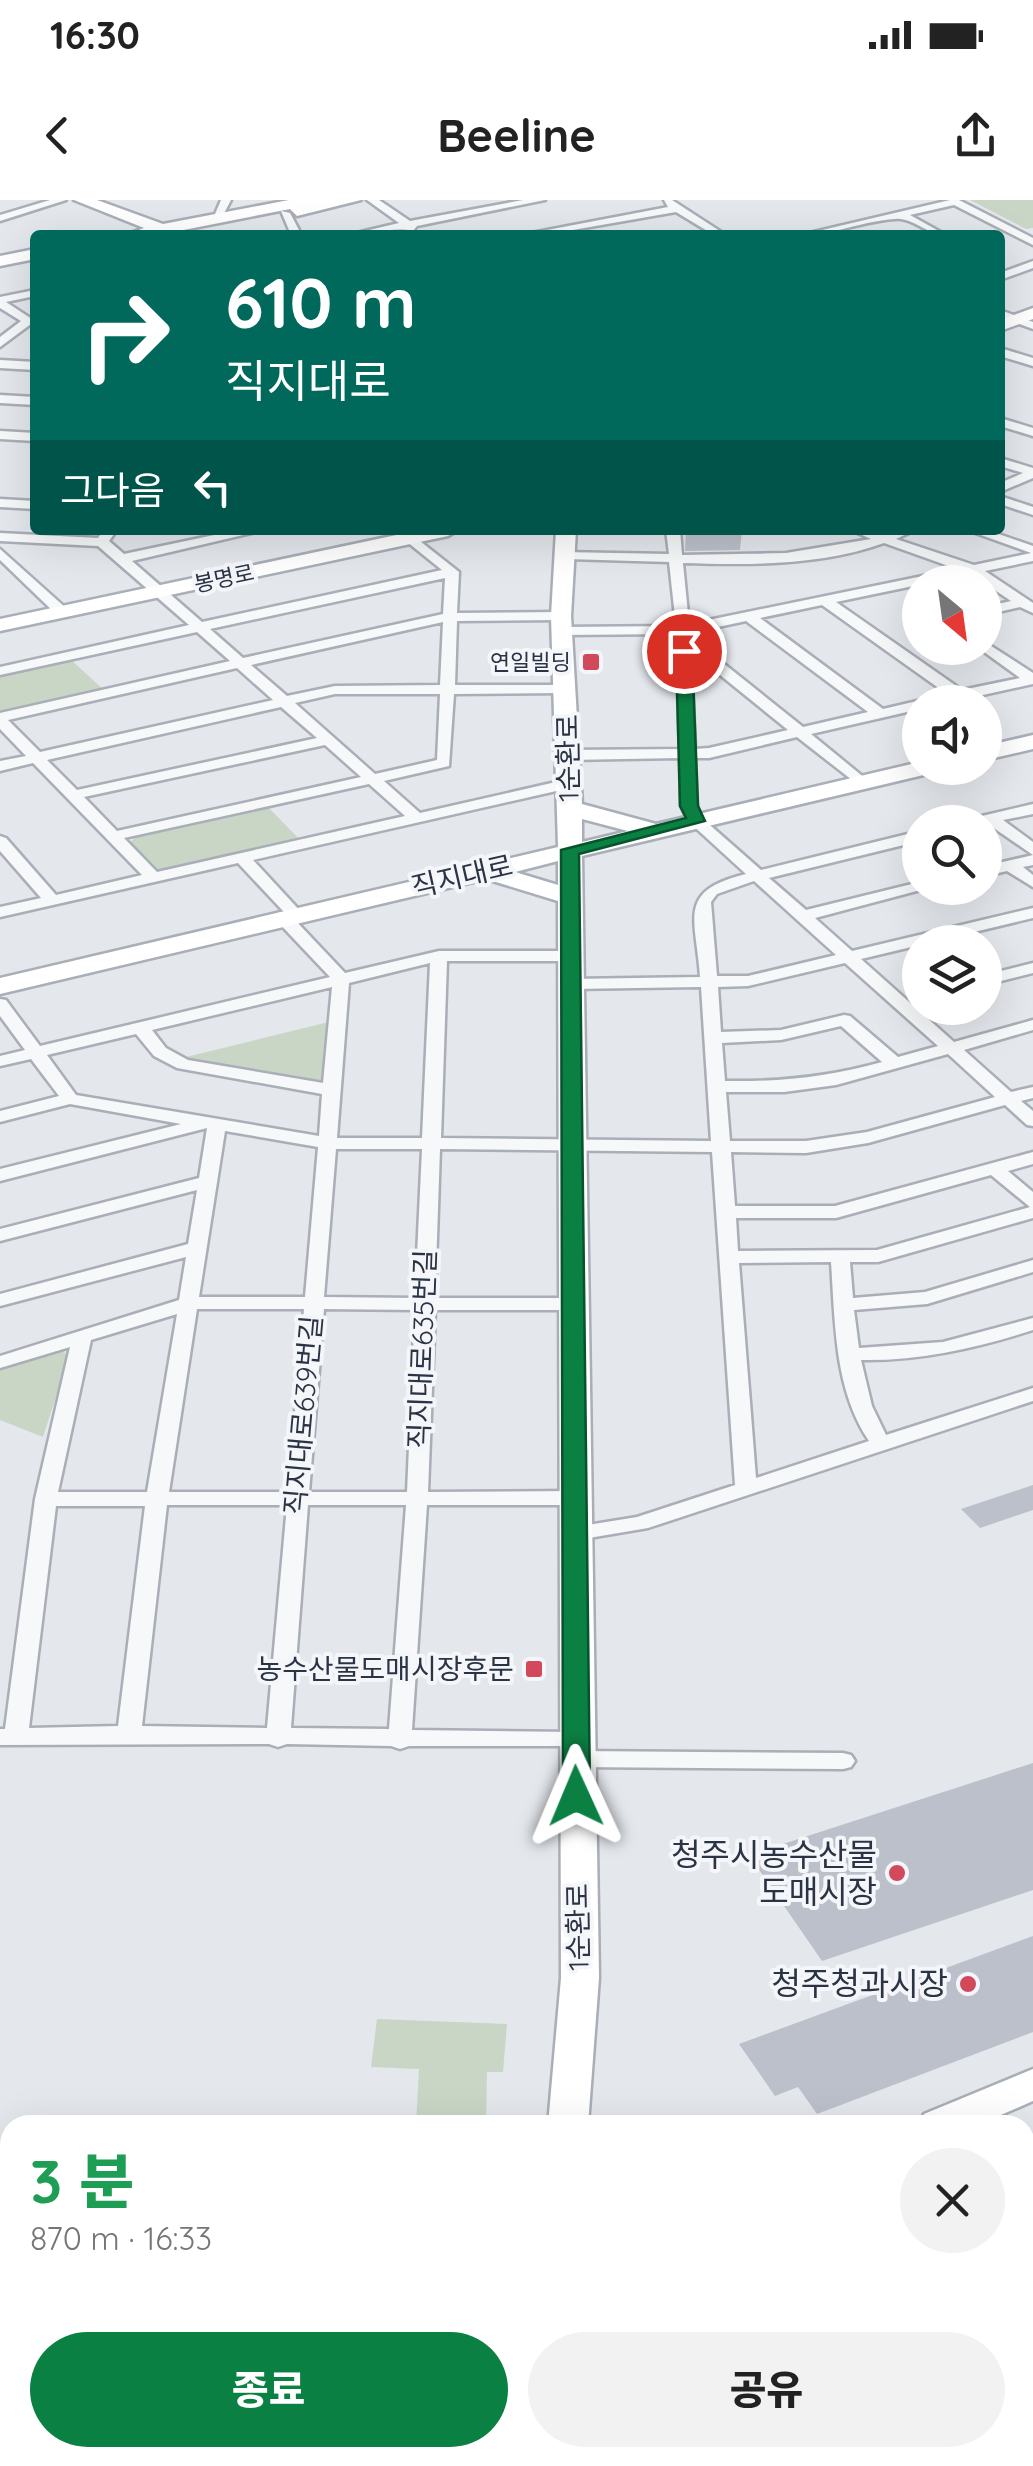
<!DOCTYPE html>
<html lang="ko">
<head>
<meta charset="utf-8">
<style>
  body { margin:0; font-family:Quicksand,"Noto Sans KR",sans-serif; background:#f2f2f2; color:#222; height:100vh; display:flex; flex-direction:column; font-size:38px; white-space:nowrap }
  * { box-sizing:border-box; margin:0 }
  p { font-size:32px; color:#767676 }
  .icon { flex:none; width:55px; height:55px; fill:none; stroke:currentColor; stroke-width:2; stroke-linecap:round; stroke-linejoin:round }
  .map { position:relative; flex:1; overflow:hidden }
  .details { position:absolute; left:0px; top:1915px; width:1035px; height:352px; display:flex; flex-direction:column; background:#fff; border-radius:30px 30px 0 0; box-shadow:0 10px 40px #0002 }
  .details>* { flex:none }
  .guide { position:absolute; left:30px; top:30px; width:975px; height:305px; border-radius:10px; box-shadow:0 10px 40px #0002; background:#00695c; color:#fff; overflow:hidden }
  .needle { width:65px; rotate:151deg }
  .controls { position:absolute; left:902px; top:365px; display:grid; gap:20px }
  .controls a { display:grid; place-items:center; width:100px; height:100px; border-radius:50%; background:#fff; box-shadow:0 10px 40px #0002; font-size:50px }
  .pin { position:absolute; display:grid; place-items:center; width:85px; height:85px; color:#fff; margin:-42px; border:5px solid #fff; border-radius:50%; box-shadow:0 2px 10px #0007 }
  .me { position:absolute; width:110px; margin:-55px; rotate:359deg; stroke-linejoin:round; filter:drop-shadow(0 0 8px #0008) }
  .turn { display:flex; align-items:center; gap:35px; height:210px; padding:0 30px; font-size:45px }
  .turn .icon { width:130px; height:130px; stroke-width:2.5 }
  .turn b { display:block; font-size:70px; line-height:85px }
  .then { display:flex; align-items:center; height:95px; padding:0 30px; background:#0003; gap:20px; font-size:38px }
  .round { display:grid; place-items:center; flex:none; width:105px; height:105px; border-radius:52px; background:#f2f2f2 }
  .head { display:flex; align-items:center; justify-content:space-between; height:170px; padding:0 30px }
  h1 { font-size:60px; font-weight:800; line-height:75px; color:#1e9e55 }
  .primary-button { display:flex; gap:20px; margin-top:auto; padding:20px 30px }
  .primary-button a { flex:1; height:115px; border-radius:60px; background:#0b8043; color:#fff; font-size:40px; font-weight:800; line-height:115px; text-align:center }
  .primary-button a+a { background:#f2f2f2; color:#222 }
  .status { display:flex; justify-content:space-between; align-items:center; height:70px; padding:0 50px; background:#fff; direction:ltr }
  .status svg { height:28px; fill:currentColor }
  header { display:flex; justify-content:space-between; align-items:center; height:130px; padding:0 30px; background:#fff; font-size:45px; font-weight:800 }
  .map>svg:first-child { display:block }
</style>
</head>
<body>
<div class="status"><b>16:30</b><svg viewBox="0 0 49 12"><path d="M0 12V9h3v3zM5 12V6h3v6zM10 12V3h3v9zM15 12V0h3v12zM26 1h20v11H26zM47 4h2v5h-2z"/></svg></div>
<header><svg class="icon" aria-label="back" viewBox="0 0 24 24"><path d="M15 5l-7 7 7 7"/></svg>Beeline<svg class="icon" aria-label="share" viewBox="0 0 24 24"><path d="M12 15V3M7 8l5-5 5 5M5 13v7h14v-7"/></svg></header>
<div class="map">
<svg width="1033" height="2266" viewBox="0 0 1033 2266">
  <rect width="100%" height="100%" fill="#e4e7ec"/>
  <path fill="#c9d6c5" d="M970,0H1033V28L1026,29Z
    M70,459L105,491L0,511V474Z
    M268,607L301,641L169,671L152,669L129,643L136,637Z
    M333,821L328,885L178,859Z
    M60,1149L69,1156L43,1237L0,1220V1168Z
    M377,1819L507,1824L503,1872H487L486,1925H416L419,1869L371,1867Z
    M1025,2183H1033V2266H997L996,2258H1025Z"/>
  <path fill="#bbc0ca" d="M686,330H742L740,350L685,351Z
    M1033,1285V1310L980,1328L961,1309Z
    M1033,1563V1690L822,1761L749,1655Z
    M1033,1736V1832L817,1914L798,1887L775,1896L739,1844Z"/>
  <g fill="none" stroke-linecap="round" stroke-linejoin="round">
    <defs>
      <path id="street" d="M50,0H66L0,21V15Z
        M221,0H231L220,21H212Z
        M367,0H379L410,21L523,0H545L417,26L413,31C394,26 368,35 348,35L399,23Z
        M664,0H672L726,35H714L676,12L544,35H521L668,7Z
        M950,0H959L1033,38V45L954,5L910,15L946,35C927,35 912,17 895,19C863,21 833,35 801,35Z
        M281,11L290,13L299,30L296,35H286L289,30Z
        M1033,61V68L1000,80V73Z
        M35,90V96L6,102L35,121L0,147V137L21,121L0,108V97Z
        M1000,110L1033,122V129L1000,117Z
        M1000,148L1033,158V166L1000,156Z
        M0,160L35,162V170L0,168Z
        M0,195L35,197V205L0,203Z
        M1000,218L1033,228V236L1000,226Z
        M0,231L35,233V241L0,239Z
        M1000,258L1033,268V278L1000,292V283L1023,273L1000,266Z
        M1000,296L1033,307V315L1000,304Z
        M0,299L35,301V309L0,307Z
        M103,330H117L109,341L124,354L238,330H264L132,361L202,422L442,370L406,341L404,338L411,334L459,372L457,413L561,412L568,416L561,420L457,421L455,485H566L573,489L566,493L454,494L449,566L384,581L420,613L569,579L577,584L574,587L253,660L303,714L294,719L345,773L439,751H571L579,756L571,761H447L441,938L711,941L701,787L571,789L562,784L571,779L700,777C696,717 676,691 746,674L688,621L681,606L680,558L570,560L562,555L570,550L680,549L676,434L562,435L555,431L562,427L676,426L669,362L567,359L562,358V352L669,354L666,330H680L682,355L786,353L871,339L851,330C863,330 877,335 887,333C897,331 904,330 915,330L896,339L974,365L1031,353L967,330H987L1033,346V361L985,371L1033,403V413L1020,407L985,415V407L1011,401L971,374L836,402L962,490L1020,478L980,449L985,448V442L1033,473V484L960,500L920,502V509L811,534L866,579V585L861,587L797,537L709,558H695L697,606L703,619L761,670L920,631V641L769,678L806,710L920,682V688H928L815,718L852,751L1033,708V718L861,759L954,842L1033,820V830L964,850L1011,892L1033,887V898L1021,901L1033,911V926L1027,925L1005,905L868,943L806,953L731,952L735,1006H835L1033,952V964L1008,971L1033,992V1018L878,1062H850L853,1098L925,1092L1033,1060V1072L927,1104L854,1110L859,1148L943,1142L1033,1118V1130C976,1148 921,1161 861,1160L872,1206L886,1235L1033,1188V1201L648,1328L577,1340L569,1338L566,1333L569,1328L637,1317L735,1285L712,952L440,949L435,1098H571L581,1104L571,1110H435L428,1292L576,1291L587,1298L576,1305H427L412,1530L575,1532L583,1534L587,1540L583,1546H409L400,1549L391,1546L287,1544L278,1547L269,1544L0,1545V1529H5L35,1299L70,1147L0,1168V1156L179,1100L186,1057L0,1106V1094L188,1044L197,990L0,1041V1029L199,978L207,928L0,981V969L181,924L70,904L0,922V911L59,896L31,859L0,866V856L25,850L0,816V799L6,800L40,846L330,777L277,721V713L284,712L238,663L0,717V707L41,698L0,651V636L6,638L56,695L142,675L33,563L0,571V561L26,556L0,529V513L230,461L197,432L0,475V467L189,425L98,346L0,341V333L98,338ZM884,343L957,369L689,424L683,363C749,365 821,366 884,343ZM445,378L443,414L243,458L210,429ZM822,405L947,494L883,509L760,418ZM746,421L868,512L803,527L708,451L691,448L690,433ZM443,422L440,485L335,486L287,496L251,465ZM691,456L699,458L788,530L709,548L695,549ZM237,468L273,500L40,552L8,520ZM335,494H440L437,560L375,574L295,503ZM281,507L317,538L77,590L47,560ZM325,545L361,577L117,631L84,597ZM369,584L405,616L157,672L124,638ZM754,681L836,755L748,776H717L711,702L717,694ZM430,763L422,938H337L349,783ZM845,763L938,846L898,857L850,816L844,815L781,830L721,832L718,787L748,786ZM332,787L323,883L188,860L166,848L152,830ZM841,826L882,862C829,877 780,882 725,881L722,843L781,840ZM136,834L154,856L177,868L322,894L319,936L76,895L47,855ZM948,854L995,897L867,932L806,941H730L726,892H784L836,885ZM225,931L318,947L305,1097H199ZM336,949H422L415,1098L324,1097ZM991,975L1030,1007L877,1050L738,1051L736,1018H836ZM831,1062C835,1121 834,1190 869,1241L756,1278L739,1063ZM197,1109H304L288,1292H169ZM324,1109L415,1110L407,1292H309ZM177,1114L147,1292H58L91,1140ZM167,1305H287L267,1528L142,1526ZM308,1305H406L389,1529L291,1528ZM56,1306H145L118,1526L29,1528Z
        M0,349L67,409V415H57L0,360Z
        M1033,604V614L1003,620L1033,642V655L985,622H967L969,619Z
        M1033,655V665L1023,667L1033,675V687L1007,671L985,676V666Z
        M1033,763V773L985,785V775Z
        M575,1551L843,1553L851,1555L855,1561L851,1567L843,1569L575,1567L567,1565L563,1559L567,1553Z
        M670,2258H758L754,2266H674Z
        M870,2258H906L902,2266H866Z"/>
      <path id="secondary" d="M74,0H97L163,24L289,0H361L297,16L290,9L158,35H125L144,28Z
        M35,49V59L0,66V56Z
        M1033,108V119L1000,131V120Z
        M420,330H458L448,336L0,431V419Z
        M556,330H576L571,416L582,604L656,624L920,562V568H935L932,573L582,656L599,1778L588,1925H548L561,1778L558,701L486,679L0,794V778L558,647L551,416ZM582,619L628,631L582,642ZM558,661V685L515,672Z
        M1033,535V549L985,560V546Z
        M1033,1869V1901L978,1925H918L924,1914Z
        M408,2258H453L449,2266H404Z"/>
    </defs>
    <use href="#street" stroke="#a9aeb7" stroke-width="5"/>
    <use href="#secondary" stroke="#a9aeb7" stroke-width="5"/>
    <use href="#street" fill="#f7f8fa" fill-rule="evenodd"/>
    <use href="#secondary" fill="#fff" fill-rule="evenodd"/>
  </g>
  <path fill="#0b8043" stroke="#07532c" stroke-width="2.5" d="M684,446L692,451L698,606L705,621L579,654L590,1596L576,1606L563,1596L561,650L686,618L680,606L676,451Z"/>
  <g fill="#d1495b" stroke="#f4f6f9" stroke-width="4">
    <rect x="581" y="452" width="20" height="20" rx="5"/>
    <rect x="524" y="1459" width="20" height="20" rx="5"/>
    <circle cx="897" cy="1673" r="10"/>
    <circle cx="968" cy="1784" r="10"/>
  </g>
  <g text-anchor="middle" stroke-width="8" stroke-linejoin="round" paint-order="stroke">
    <g font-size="22" fill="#2b3445" stroke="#f4f6f9">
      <text transform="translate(224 378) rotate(-12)" y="8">봉명로</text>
    </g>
    <g font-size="22" fill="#2b3445" stroke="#f4f6f9" text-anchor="end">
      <text x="571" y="470">연일빌딩</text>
    </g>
    <g font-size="28" fill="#2b3445" stroke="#f4f6f9">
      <text transform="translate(568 558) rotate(-91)" y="10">1순환로</text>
      <text transform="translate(462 676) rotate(-13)" y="10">직지대로</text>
      <text transform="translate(422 1149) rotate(-88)" y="10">직지대로635번길</text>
      <text transform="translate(303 1215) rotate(-85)" y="10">직지대로639번길</text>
      <text transform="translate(578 1727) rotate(-91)" y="10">1순환로</text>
    </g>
    <g font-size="28" fill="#2b3445" stroke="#f4f6f9" text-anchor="end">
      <text x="514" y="1479">농수산물도매시장후문</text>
    </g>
    <g font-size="32" fill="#2b3445" stroke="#f4f6f9" text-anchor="end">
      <text x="877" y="1666">청주시농수산물<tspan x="877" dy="37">도매시장</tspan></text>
      <text x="948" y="1795">청주청과시장</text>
    </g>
  </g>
</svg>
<div class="controls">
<a><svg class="needle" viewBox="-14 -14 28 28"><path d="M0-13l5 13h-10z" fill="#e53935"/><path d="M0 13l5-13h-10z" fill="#767676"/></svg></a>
<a><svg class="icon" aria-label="sound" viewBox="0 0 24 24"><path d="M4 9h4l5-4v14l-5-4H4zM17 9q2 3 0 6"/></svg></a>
<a><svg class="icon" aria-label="search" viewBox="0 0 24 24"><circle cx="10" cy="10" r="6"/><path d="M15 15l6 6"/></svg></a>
<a><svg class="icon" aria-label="layers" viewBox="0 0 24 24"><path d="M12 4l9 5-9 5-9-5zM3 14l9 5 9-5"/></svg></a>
</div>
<div class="pin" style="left:684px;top:451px;background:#d93025"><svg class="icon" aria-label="arrive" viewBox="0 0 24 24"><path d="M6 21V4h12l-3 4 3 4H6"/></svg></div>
<svg class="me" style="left:576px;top:1596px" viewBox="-20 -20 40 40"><path d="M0-17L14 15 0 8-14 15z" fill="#0b8043" stroke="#fff" stroke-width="4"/></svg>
<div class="guide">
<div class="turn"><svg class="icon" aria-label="right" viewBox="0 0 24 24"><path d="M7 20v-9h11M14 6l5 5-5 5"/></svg><div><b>610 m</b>직지대로</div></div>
<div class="then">그다음<svg class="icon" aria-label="left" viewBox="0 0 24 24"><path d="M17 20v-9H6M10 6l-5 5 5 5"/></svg></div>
</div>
<section class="details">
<div class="head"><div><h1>3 분</h1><p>870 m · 16:33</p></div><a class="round"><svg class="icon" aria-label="close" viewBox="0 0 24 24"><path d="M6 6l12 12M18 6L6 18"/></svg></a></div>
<div class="primary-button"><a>종료</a><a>공유</a></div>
</section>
</div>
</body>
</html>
